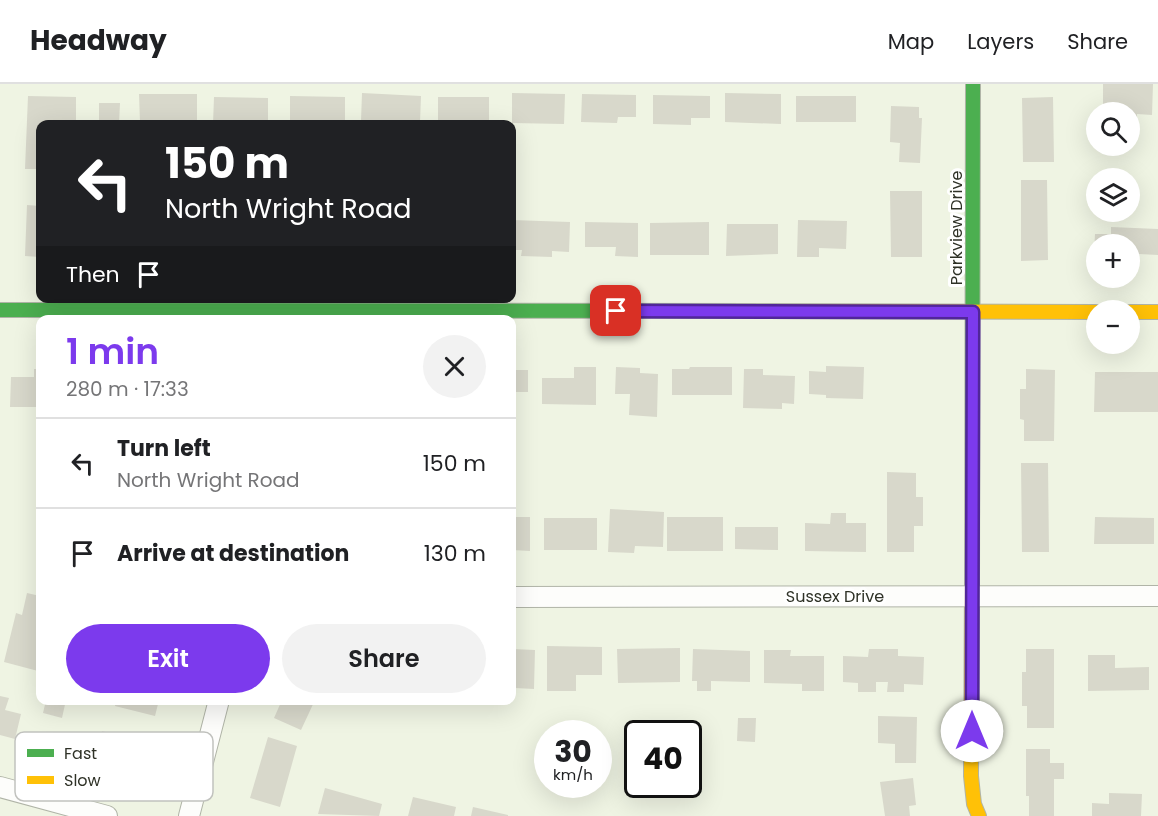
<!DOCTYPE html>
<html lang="en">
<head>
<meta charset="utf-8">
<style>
  body { margin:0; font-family:Poppins,sans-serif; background:#f2f2f2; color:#202124; height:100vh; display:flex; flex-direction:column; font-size:22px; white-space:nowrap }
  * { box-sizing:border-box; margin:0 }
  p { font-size:20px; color:#757577 }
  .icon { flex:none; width:33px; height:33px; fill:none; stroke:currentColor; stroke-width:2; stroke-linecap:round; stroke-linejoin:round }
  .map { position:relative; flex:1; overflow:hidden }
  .sheet { position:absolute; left:36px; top:231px; width:480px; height:390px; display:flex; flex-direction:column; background:#fff; border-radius:12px; box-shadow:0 6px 24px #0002 }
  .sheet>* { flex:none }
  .top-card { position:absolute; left:36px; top:36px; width:480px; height:183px; border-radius:12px; box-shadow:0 6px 24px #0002; background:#202124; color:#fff; overflow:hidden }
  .fabs { position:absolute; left:1086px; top:18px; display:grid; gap:12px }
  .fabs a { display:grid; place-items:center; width:54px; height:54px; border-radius:50%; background:#fff; box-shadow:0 6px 24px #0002; font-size:30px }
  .speed { position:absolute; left:534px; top:636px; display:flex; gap:12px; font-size:30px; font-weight:700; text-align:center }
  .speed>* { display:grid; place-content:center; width:78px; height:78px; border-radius:50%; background:#fff; box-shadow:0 6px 24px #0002; line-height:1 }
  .speed small { font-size:15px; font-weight:400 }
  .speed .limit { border:3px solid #111; border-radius:9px; background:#fff; color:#111 }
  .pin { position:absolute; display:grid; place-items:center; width:51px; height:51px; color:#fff; margin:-26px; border-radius:12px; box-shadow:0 3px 9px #0006 }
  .me { position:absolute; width:66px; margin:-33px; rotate:0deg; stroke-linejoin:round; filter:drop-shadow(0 0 4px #0008) }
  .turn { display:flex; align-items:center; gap:21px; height:126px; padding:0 30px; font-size:27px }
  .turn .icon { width:78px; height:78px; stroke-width:2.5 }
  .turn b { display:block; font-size:42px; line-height:51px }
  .then { display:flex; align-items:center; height:57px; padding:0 30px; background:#0003; gap:12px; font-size:22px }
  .round { display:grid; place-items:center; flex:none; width:63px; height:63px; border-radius:32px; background:#f2f2f2 }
  .summary { display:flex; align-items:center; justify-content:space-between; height:102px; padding:0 30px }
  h1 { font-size:36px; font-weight:600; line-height:45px; color:#7c3aed }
  .primary-button { display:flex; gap:12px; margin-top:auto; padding:12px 30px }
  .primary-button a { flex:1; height:69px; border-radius:36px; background:#7c3aed; color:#fff; font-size:24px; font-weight:600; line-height:69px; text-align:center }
  .primary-button a+a { background:#f2f2f2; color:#202124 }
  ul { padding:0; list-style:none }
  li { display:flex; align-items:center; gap:18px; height:90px; padding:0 30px; border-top:2px solid #e0e0e0 }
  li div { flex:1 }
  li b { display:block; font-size:22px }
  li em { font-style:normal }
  header { display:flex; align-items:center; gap:36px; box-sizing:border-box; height:84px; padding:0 30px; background:#fff; border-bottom:2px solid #e0e0e0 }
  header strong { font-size:28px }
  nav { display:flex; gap:33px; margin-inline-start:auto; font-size:21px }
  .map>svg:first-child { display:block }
</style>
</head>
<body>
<header>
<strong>Headway</strong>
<nav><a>Map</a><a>Layers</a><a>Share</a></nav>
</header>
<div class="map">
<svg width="1158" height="732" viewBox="0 0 1158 732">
  <rect width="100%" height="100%" fill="#eff4e3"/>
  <path fill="#d8d8cb" d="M1103,0H1153L1152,31L1137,30V47H1130V28L1103,27Z
    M362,9L421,12L420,38H415V40H389V38L361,37Z
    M512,9L565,10L564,40L512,39Z
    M725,9L781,10V40L725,38Z
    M139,10H197V38H140Z
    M582,10L636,11V33H618L617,39L581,38Z
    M653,11L710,12V34H691V41L653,40Z
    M28,12L76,13V40H40V85H25Z
    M290,12L345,13V40H312V36H290Z
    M796,12H856V38H796Z
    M214,13L268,14V40H213Z
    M438,13H489V40H438Z
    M1053,13L1054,78H1023L1022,14Z
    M99,19H120L119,40H99Z
    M891,22L919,23V34H922L920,79L899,78L900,59L890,58Z
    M1021,96H1047L1048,176L1021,177Z
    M890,107H922V173H891Z
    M27,121L40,122V173L25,172Z
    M512,136L570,138L569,168L552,167V173L521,172L522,166H512Z
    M798,136L847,137L846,165L819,164V173H797Z
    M585,138L638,139V173L615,172L616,163H585Z
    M709,138V171H650V139Z
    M727,140H778V170L726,172Z
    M1111,143L1158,145V171L1139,170L1138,177H1130V160H1096V169H1094L1095,150H1111Z
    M826,282L864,283L863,315L826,314V311L809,310V287L826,288Z
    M574,283H596V321L542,320V294H574Z
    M616,283L640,284V289L658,290L657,333L629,331L630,310H615Z
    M690,283H732V311H672V285H689Z
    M34,285H40V323H10L11,293H34Z
    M744,285H763V291L795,292L794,320L782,319V325L743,324Z
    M1026,285L1055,286L1054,357H1024V336L1020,335V305H1026Z
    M512,286H528V308H512Z
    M1095,288H1158V328H1094Z
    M1021,379H1048L1049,468H1022Z
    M887,388L916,389V413H923V442H914V468H887Z
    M610,425L664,428L663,463L635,462L634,469L608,468Z
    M831,429H846V439H866V468L805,467V439L830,440Z
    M512,433H530V467L512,466Z
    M667,433H723V467H667Z
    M1095,433L1154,434V460H1094Z
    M544,434H597V466H544Z
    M735,443H778V466L735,465Z
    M27,509L40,512V579L38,587L4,578L16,529L22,531Z
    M547,562L602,563V591H576V607H547Z
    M680,564V598L618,599L617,565Z
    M512,565L535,566L534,605L515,604L516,593H512Z
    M693,565L750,567V598L711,597V607H697V597H692Z
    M869,565H898V572L924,573L923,601L904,600V608H887L888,598H876V608H858V599L843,598V572L868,573Z
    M1026,565H1054V644H1027V622H1022V588H1026Z
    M764,566H791L790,572H824V607H802V600L764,599Z
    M1088,571H1115V584L1149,583V606L1088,607Z
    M0,612L9,614L5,626L21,630L15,655L0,651Z
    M46,616H66L62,634L43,629Z
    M116,616H159L155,632L115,622Z
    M282,616H315L301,646L274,634Z
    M878,632L917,633L916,679H895V660L878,659Z
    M738,634H756L755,658L737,657Z
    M102,647L152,661L146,685L128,680L127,686L94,677Z
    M268,653L297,662L280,723L250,714Z
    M1026,665H1050V679H1064V695H1054V732H1029V712H1026Z
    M913,694L916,721L909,722L910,732H885L880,698Z
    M325,704L382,720L379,732L318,730Z
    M1109,709L1142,710L1141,732H1092V719L1109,720Z
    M413,713L456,723L454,732H408Z
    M473,723L508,731V732H471Z"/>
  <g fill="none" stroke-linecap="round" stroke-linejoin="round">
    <defs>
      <path id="street" d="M512,513L1158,512
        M0,703L107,732
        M189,732L219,616"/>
      <path id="fast" d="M0,226L768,227
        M972,496L973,0"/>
      <path id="slow" d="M768,227L1096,228
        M1130,228H1158
        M972,496L971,692L974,720L979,732"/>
    </defs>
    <use href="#street" stroke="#b0b4a7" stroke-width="22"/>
    <use href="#fast" stroke="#b0b4a7" stroke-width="16"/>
    <use href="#slow" stroke="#b0b4a7" stroke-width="16"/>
    <use href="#street" stroke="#fdfdfb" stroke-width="20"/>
    <use href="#fast" stroke="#4caf50" stroke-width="14"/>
    <use href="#slow" stroke="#ffc107" stroke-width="14"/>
  </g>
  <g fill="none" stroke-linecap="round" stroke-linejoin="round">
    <defs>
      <path id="route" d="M616,227L973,228L972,647"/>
    </defs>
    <use href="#route" stroke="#51269a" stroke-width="15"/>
    <use href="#route" stroke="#7c3aed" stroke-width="10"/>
  </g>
  <g text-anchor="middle" stroke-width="6" stroke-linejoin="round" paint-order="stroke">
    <g font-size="16" fill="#2f3227" stroke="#fff">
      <text transform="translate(956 144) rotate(-90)" y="6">Parkview Drive</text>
      <text x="835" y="518">Sussex Drive</text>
    </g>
  </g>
  <rect x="15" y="648" width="198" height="69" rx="9" fill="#fff" stroke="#c1c2be" stroke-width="1.5"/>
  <rect x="27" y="665" width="27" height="8" fill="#4caf50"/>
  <rect x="27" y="692" width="27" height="8" fill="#ffc107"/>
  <g font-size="16" fill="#2f3227">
    <text x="64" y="675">Fast</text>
    <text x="64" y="702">Slow</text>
  </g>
</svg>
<div class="fabs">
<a><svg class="icon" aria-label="search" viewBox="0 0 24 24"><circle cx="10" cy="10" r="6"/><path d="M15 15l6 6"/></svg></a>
<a><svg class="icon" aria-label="layers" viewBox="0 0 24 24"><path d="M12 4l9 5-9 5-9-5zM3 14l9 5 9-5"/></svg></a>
<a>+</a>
<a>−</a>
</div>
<div class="speed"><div>30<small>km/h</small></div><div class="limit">40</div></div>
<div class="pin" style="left:616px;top:227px;background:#d93025"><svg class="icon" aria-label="arrive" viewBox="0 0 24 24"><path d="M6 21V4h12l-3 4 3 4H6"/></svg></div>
<svg class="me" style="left:972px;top:647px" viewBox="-20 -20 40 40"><circle r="19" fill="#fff"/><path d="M0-13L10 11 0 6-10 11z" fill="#7c3aed"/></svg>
<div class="top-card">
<div class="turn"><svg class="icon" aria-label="left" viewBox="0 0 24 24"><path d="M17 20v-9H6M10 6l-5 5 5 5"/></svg><div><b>150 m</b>North Wright Road</div></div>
<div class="then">Then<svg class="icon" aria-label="arrive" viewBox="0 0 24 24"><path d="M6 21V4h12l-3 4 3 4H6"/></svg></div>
</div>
<section class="sheet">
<div class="summary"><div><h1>1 min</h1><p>280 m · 17:33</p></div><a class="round"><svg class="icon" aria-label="close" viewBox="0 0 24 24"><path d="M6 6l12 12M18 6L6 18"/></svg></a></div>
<ul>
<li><svg class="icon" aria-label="left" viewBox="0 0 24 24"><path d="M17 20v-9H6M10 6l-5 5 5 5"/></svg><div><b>Turn left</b><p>North Wright Road</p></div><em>150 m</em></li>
<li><svg class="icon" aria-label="arrive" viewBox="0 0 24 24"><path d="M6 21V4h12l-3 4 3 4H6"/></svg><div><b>Arrive at destination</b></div><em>130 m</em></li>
</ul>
<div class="primary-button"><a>Exit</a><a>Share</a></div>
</section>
</div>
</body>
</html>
